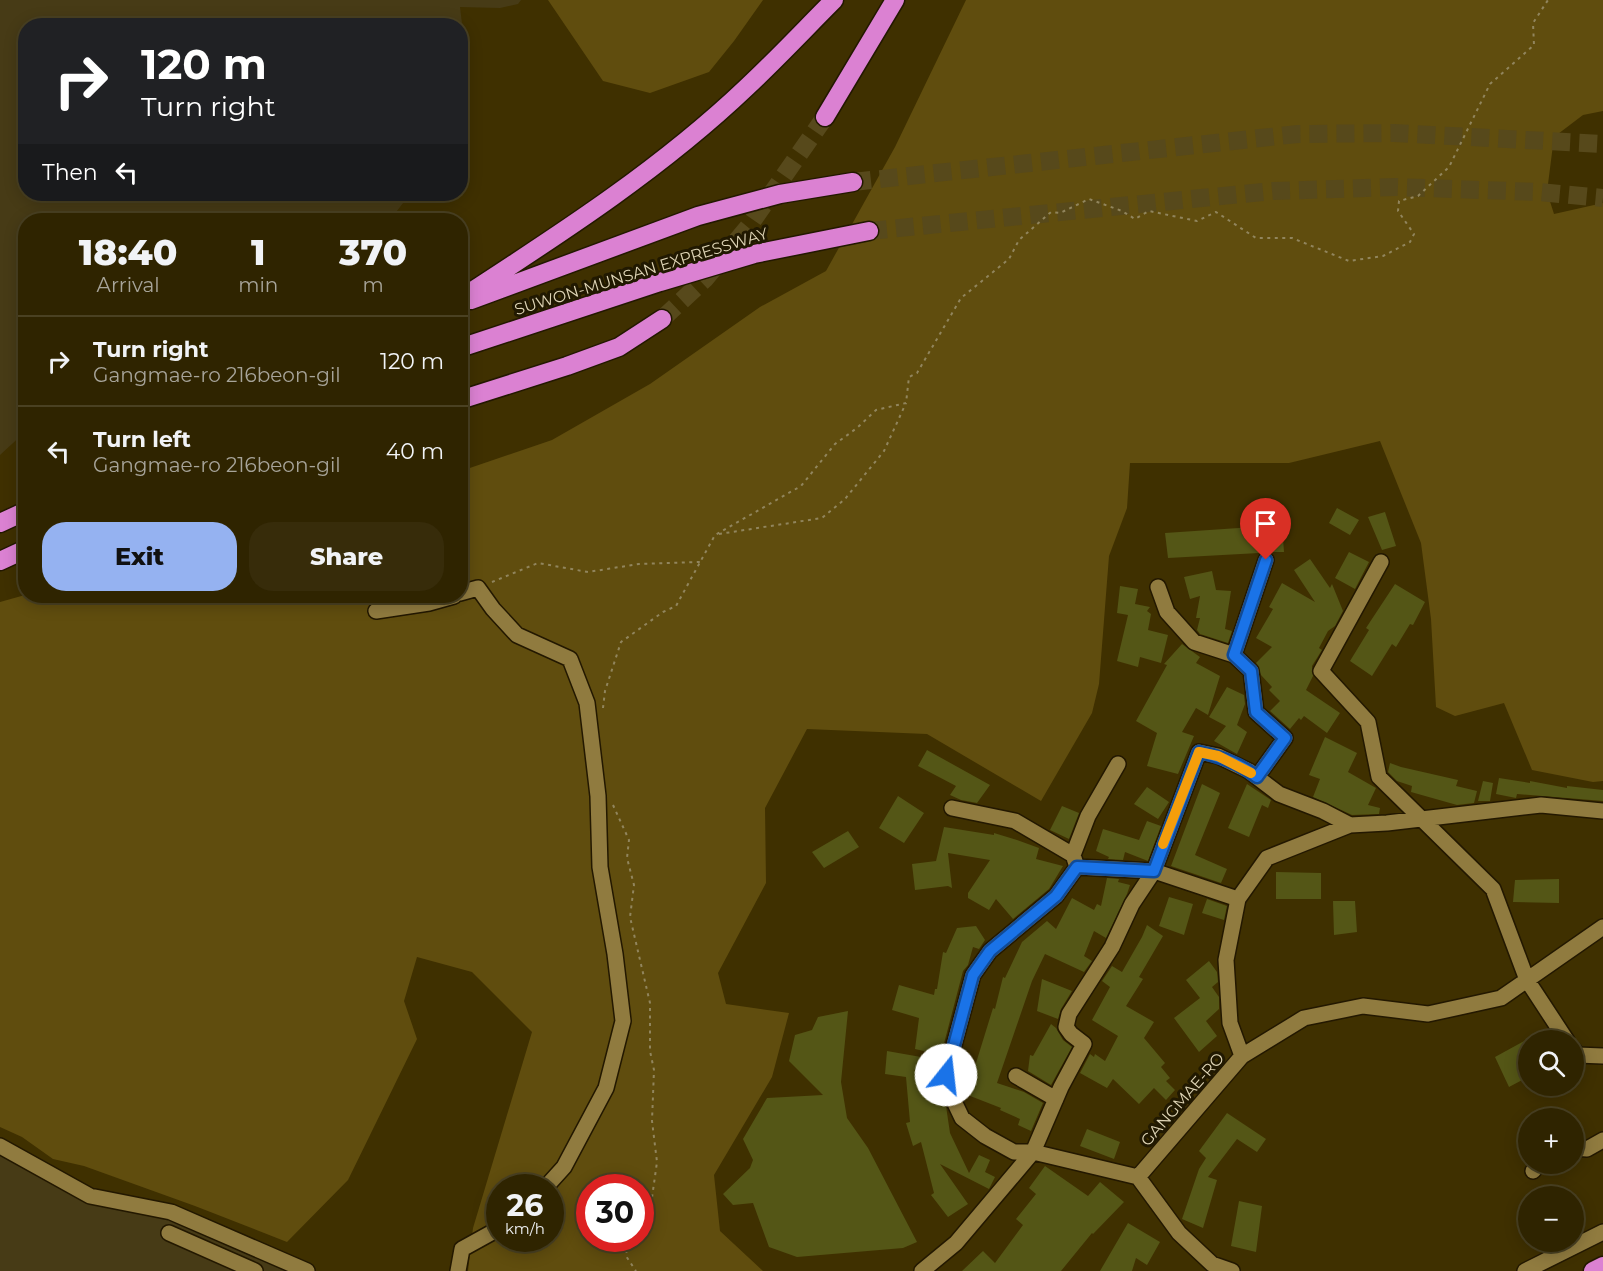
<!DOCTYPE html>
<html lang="en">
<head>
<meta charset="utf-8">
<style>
  body { margin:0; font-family:Montserrat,sans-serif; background:#372c0a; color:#f1f3f6; height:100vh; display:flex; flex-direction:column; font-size:22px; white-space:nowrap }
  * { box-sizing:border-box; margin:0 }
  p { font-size:20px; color:#a7a499 }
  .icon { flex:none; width:33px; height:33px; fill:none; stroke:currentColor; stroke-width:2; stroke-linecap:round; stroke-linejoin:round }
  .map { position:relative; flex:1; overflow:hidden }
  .drawer { position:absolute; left:18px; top:213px; width:450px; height:390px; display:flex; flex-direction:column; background:#2f2400; border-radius:24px; box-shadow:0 3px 15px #0003,0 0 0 2px #4a4122 }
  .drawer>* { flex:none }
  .hud { position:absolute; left:18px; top:18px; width:450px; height:183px; border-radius:24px; box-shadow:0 3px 15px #0003,0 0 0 2px #4a4122; background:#202124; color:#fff; overflow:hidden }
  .fabs { position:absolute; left:1518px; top:1030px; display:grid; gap:12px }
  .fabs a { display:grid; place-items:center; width:66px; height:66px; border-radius:50%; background:#2f2400; box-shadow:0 3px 15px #0003,0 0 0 2px #4a4122; font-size:30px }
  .speed { position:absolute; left:486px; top:1174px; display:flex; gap:12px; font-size:30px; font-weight:700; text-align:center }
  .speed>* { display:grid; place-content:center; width:78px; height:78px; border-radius:50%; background:#2f2400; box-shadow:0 3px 15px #0003,0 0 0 2px #4a4122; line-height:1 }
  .speed small { font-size:15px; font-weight:400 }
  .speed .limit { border:9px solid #d22; background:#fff; color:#111 }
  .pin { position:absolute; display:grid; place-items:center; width:51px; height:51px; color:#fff; margin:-62px -26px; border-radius:50% 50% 50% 0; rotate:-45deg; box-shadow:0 0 6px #0007 }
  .pin .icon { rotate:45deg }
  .me { position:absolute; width:66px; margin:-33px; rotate:16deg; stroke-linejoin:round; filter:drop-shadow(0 0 4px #0008) }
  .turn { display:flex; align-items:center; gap:21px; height:126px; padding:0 24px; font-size:27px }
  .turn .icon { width:78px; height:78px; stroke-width:2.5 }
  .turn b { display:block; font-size:42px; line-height:51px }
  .then { display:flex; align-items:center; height:57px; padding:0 24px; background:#0003; gap:12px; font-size:22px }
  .eta { display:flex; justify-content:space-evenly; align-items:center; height:102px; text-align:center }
  .eta b { font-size:36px; font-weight:800; line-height:42px }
  .cta { display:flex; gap:12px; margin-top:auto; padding:12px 24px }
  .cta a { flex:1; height:69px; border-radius:24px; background:#95b2f1; color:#111; font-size:24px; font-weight:800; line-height:69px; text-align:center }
  .cta a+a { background:#372c0a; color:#f1f3f6 }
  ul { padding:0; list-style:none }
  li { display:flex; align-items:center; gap:18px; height:90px; padding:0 24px; border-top:2px solid #4a4122 }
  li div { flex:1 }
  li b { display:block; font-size:22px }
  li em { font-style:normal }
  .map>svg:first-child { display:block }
</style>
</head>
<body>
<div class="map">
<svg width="1603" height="1271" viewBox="0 0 1603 1271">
  <rect width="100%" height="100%" fill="#3f3000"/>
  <path fill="#473b16" d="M0,0H521L518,4L500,8L460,7L469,81L466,118L461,126L460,26H26V194H410L390,220H26L25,432L0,455Z
    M0,1154L166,1218L288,1271H0Z"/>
  <path fill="#604d0e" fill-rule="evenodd" d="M548,0H763L734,41L709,72L650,93L603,81Z
    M966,0H1603V111L1583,115L1554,137L1547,192L1554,214L1603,203V781L1593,782L1532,770L1504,703L1455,716L1436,707L1431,619L1421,543L1380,441L1289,463H1130L1127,508L1109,556L1099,684L1092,713L1041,801L927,734L807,729L765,808L766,883L718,973L726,1004L789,1013L772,1077L714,1175L720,1231L763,1271H468L473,1228L532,1032L472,972L417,957L404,1001L417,1039L348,1180L287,1242L195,1206L84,1166L53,1159L22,1137L0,1127V602L25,595L460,596L461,471L552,440L650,384L760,307L826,271L895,147ZM500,1188H550V1239H500ZM590,1188H640V1239H590Z"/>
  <path fill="#545616" d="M1337,508L1359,520L1350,535L1329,523Z
    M1385,512L1396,546L1382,550L1368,517Z
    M1282,525L1284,552H1272L1265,550L1259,553L1168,558L1165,533Z
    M1349,552L1369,562L1355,589L1335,578Z
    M1310,559L1330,588L1332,584L1343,611L1335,626L1328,631L1319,648L1322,650L1312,666L1313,676L1306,690L1340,713L1327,733L1304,716L1301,720L1299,718L1290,729L1270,711L1280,701L1269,690L1272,687L1261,675L1256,663L1272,647L1256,638L1273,609L1269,607L1282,583L1315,602L1294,570Z
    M1212,571L1216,590L1231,591L1225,629L1232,631L1228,643L1200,634L1197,630L1200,618H1196L1200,596L1190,599L1184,577Z
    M1395,584L1425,602L1413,625L1410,624L1396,647L1392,644L1372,676L1350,661L1369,630L1366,628Z
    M1120,586L1138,589L1135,604L1150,607L1147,611L1151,614L1148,630L1168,635L1161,663L1140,657L1138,667L1117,661L1128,615L1117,613Z
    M1182,644L1200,657L1196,663L1220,676L1208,715L1196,708L1182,732L1194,736L1178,774L1147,766L1157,733L1136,721L1167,665L1164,664Z
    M1227,687L1244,695L1245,704L1237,725L1247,732L1237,754L1214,741L1226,726L1209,717Z
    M1325,737L1357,753L1348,772L1376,788L1368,805L1380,808L1379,814L1352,815L1313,797L1320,779L1309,775Z
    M927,750L990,785L977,803L961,800L950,795L956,786L918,766Z
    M1390,763L1401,767L1458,780L1456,786L1477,791L1474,803L1457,805L1411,792L1412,786L1397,781L1388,772Z
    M1499,778L1530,783V781L1567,788V786L1603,790V801L1517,794L1516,798L1496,794Z
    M1483,781L1493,783L1490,801H1478Z
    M1202,784L1220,793L1195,855L1227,869L1221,883L1171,866Z
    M1247,784L1271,800L1268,808L1262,805L1249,837L1228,828Z
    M1147,787L1169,802L1158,819L1134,804Z
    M898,796L924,813L904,843L879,828Z
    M1062,806L1079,813L1069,839L1050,830Z
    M1147,821L1161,826L1148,861L1125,852L1123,860L1108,859L1109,857L1096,851L1103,829L1139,840Z
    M944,827L994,835V833L1017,840L1039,848L1036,859L1063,866L1049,889L1013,919L996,899L989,910L968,898V893L990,860L948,853L952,888L948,886L915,890L912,864L936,861Z
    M848,831L859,847L824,868L812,852Z
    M1276,872L1321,873V899H1276Z
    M1107,878L1119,879L1118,882L1130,885L1127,894L1106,938L1094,931L1084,956L1092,961L1084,972L1045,954L1032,981L997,1083L1024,1092L1043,1103L1031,1131L1018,1125L1020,1119L1000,1110L1001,1108L960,1092L966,1074L972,1076L993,1008L995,1009L1003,977L1005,978L1022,942L1047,921L1056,929L1072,898L1094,910L1097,904L1101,906Z
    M1559,879V903L1513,902L1515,880Z
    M1169,897L1193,904L1184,935L1159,926Z
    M1207,899L1227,906L1224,920L1202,913Z
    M1333,901H1355L1357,932L1334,935Z
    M1147,925L1163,936L1139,977L1143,979L1126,1006L1154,1022L1144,1038L1165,1063L1161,1067L1170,1078L1166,1081L1175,1090L1166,1100L1154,1088L1139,1104L1113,1079L1107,1088L1080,1073L1090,1054L1094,1057L1095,1054L1105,1061L1118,1036L1092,1020L1110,987L1102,981L1112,966L1122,972L1142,937Z
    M976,926L985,940L979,949L973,947L968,965L963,971L941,1055L915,1049L919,1018L892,1010L899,985L934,995L935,989H937L943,952L946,953L957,928Z
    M1209,961L1217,972L1218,982L1212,987L1219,997V1009L1206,1021L1217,1036L1199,1052L1174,1018L1200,998L1186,980Z
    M1042,979L1072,991L1061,1009L1058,1019L1037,1011Z
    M848,1011L841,1082L847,1118L868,1148L917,1242L903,1248L797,1257L769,1247L753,1203L733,1205L723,1194L750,1168L753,1160L743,1139L767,1098L823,1095L789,1061L795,1035L812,1030L818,1017Z
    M1051,1024L1056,1028L1063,1040L1072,1047L1051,1085L1028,1071L1030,1055L1033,1056Z
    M1528,1039V1077L1509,1087L1495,1057Z
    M887,1051L921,1057L917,1085L934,1083L940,1092L946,1106L950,1133L969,1173L979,1155L990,1160L985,1172L995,1177L989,1189L940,1164L968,1204L948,1217L931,1195L934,1193L921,1142L913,1146L906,1123L910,1122L906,1077L885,1074Z
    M1227,1113L1266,1139L1257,1152L1237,1139L1208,1177L1217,1180L1203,1228L1182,1219L1199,1169L1206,1158L1199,1151Z
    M1087,1129L1120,1142L1114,1159L1080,1146Z
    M1045,1166L1088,1196L1100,1182L1124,1202L1093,1234L1092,1233L1061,1271H962L983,1251L995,1263L1023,1225L1016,1219L1036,1194L1029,1188Z
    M1239,1201L1262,1206L1256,1252L1231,1246Z
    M1128,1223L1160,1242L1147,1265L1136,1258L1132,1271H1100Z"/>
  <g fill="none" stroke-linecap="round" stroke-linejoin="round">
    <path stroke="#57491b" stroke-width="18" stroke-dasharray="18 9" stroke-linecap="butt" d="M853,182L1298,134L1394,133L1603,144
      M869,231L1273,191L1396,187L1539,192L1603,198
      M662,319L705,279L749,226L825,117"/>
    <defs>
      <path id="minor" d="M1381,562L1321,671L1368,722L1379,777L1493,889L1527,980L1567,1041
        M1158,587L1167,612L1194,642L1234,655
        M460,593L478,588L493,609L517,635L570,659L587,703L598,796L600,867L615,954L623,1021L606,1088L564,1167L545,1188
        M376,611L429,603L454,596
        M1257,777L1285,738L1256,712L1251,671L1234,655L1266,560
        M952,808L1015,821L1073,855L1077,867L1154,871L1238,899
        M1073,855L1088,816L1118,764
        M1077,867L1056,896L990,951L973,975L946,1075L951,1095L962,1118L985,1136L1014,1152H1033L1061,1087L1084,1044L1071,1034L1066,1027L1069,1014L1112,947L1132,904L1154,871L1199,752L1218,756L1249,771L1279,794L1323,811L1350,825
        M1574,1050L1577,1055L1603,1056
        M1242,1056L1230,1023L1226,960L1238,899L1267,858L1350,825L1387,823L1541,805L1603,811
        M1016,1076L1056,1099
        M0,1146L90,1196L171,1212L307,1271
        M1574,1148L1587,1149L1603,1140
        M1533,1171L1539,1164
        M1138,1177L1179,1233L1212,1264L1232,1271
        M169,1233L255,1271
        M458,1271L462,1249L500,1228
        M922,1271L956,1243L1033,1152L1138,1177L1242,1056L1304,1018L1363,1006L1428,1014L1501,998L1603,927
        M1525,1271L1603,1232"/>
      <path id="highway" d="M825,117L895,0
        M460,299C560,234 661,169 747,87C777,59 805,29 834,0
        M471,300L698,216L780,194L853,182
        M460,348L660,282L754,254L869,231
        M460,400L567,366L619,347L662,319
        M0,523L26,511
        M0,561L26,549
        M1593,1271L1603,1266"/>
    </defs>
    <use href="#minor" stroke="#231800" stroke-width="18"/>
    <use href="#highway" stroke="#231800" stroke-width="21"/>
    <path stroke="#91855d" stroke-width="2" stroke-dasharray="3 4.5" stroke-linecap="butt" d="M719,534L822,518L845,499L884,451L906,403
      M492,582L538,563L588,572L639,564L700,562
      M603,708L605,691L621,642L663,612L676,606L715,535L801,486L835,444L857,428L876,410L906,403L909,377L917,373L961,298L1009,259L1019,240L1051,212L1060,213L1089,199L1122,211L1135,219L1149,211L1197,221L1216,212L1256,238H1292L1349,261L1383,256L1410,242L1414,234L1398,211L1399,201L1418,196L1449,167L1490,84L1534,45L1533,23L1548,0
      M613,805L629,840L627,858L634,885L630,917L650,1003V1051L654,1070L652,1121L657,1162L648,1226L640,1235
      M635,1239L627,1245L626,1256L636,1271"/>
    <use href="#minor" stroke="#907b3f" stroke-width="15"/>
    <use href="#highway" stroke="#db81d2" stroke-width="18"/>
  </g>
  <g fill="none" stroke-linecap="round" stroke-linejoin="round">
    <defs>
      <path id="route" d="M946,1075L973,975L990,951L1056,896L1077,867L1154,871L1199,752C1220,756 1240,764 1257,777L1285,738L1256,712L1251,671L1234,655L1266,560"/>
    </defs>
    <use href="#route" stroke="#114b97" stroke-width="15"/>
    <use href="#route" stroke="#1a73e8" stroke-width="10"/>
    <path stroke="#f59e0b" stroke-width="10" d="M1163,844L1199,752L1218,756L1251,773"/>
  </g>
  <g text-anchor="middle" stroke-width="6" stroke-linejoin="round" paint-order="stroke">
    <g font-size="16" fill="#ded4b5" stroke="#211901">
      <text transform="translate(641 271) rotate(-17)" y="6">SUWON-MUNSAN EXPRESSWAY</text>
      <text transform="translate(1182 1099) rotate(-49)" y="6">GANGMAE-RO</text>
    </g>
  </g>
</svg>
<div class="fabs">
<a><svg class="icon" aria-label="search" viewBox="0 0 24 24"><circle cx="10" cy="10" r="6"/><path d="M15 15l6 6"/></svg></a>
<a>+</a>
<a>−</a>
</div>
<div class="speed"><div>26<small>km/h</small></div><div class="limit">30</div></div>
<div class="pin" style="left:1266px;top:560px;background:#d93025"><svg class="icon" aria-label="arrive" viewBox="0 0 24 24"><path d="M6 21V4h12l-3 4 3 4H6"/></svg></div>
<svg class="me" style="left:946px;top:1075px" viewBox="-20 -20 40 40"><circle r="19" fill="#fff"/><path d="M0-13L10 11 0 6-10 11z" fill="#1a73e8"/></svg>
<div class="hud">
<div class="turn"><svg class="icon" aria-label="right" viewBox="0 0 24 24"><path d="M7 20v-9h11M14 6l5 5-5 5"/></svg><div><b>120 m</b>Turn right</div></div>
<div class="then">Then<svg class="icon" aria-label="left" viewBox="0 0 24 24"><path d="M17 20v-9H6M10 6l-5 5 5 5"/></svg></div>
</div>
<section class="drawer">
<div class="eta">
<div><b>18:40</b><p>Arrival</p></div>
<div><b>1</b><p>min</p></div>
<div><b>370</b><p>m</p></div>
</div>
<ul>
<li><svg class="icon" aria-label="right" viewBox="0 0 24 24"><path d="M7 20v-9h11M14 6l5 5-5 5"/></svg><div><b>Turn right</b><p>Gangmae-ro 216beon-gil</p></div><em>120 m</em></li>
<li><svg class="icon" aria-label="left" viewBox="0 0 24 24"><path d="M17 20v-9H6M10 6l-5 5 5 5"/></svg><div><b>Turn left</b><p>Gangmae-ro 216beon-gil</p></div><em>40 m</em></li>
</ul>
<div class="cta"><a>Exit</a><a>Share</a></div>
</section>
</div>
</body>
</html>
